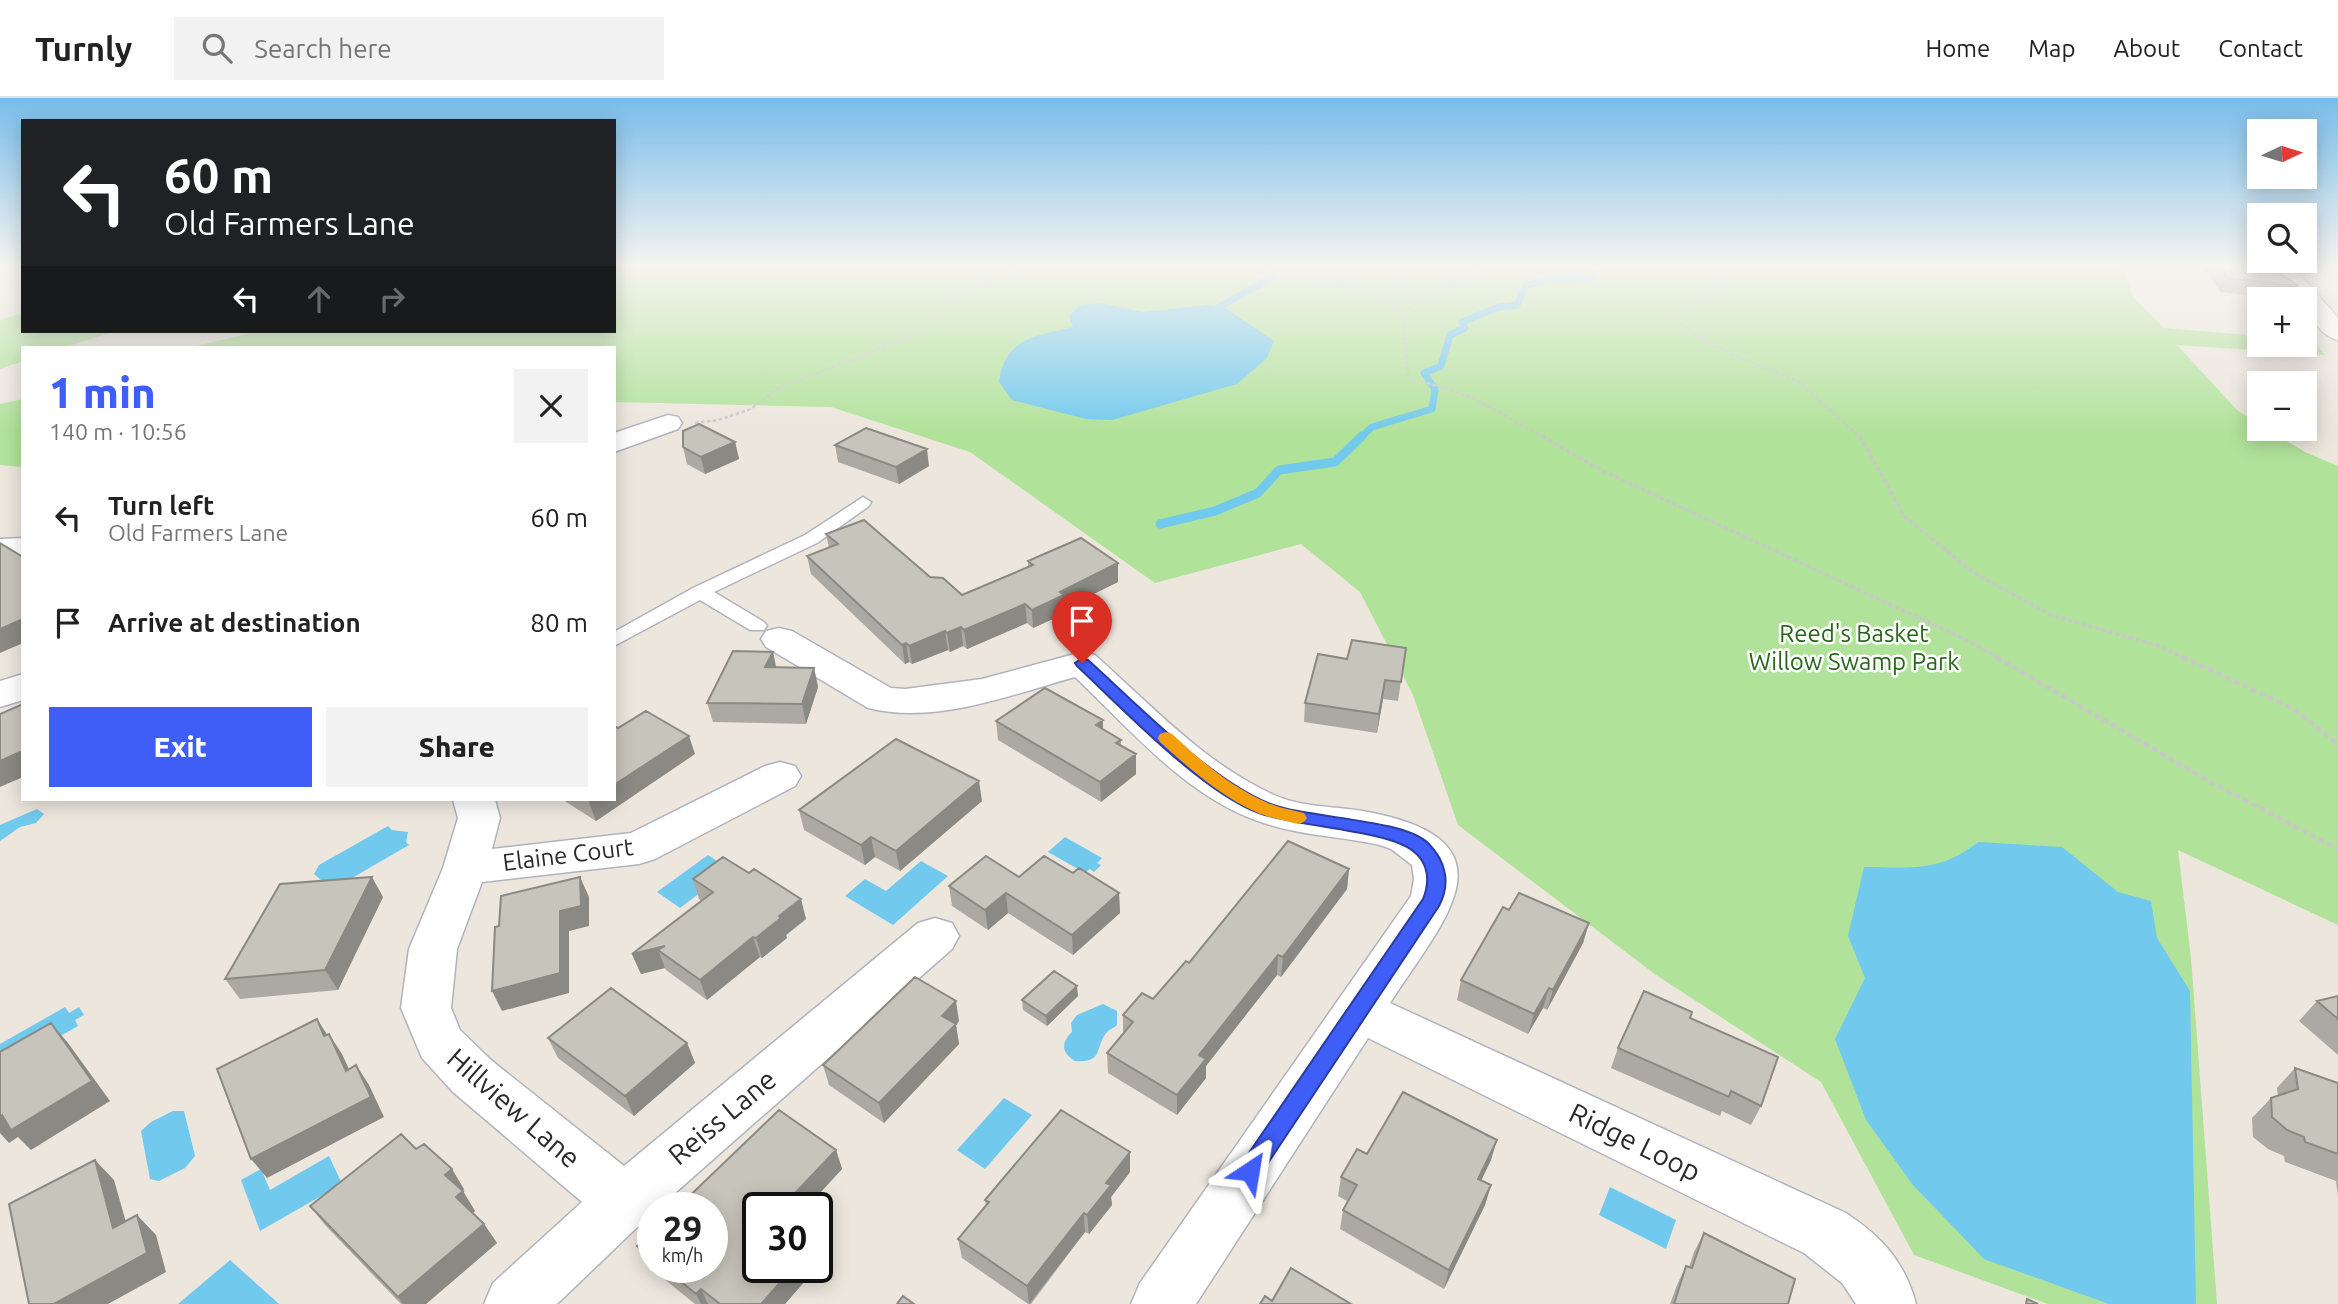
<!DOCTYPE html>
<html lang="en">
<head>
<meta charset="utf-8">
<style>
  body { margin:0; font-family:Ubuntu,sans-serif; background:#f2f2f2; color:#222; height:100vh; display:flex; flex-direction:column; font-size:26px; white-space:nowrap }
  * { box-sizing:border-box; margin:0 }
  p { font-size:23px; color:#767676 }
  .icon { flex:none; width:38px; height:38px; fill:none; stroke:currentColor; stroke-width:2; stroke-linecap:round; stroke-linejoin:round }
  .map { position:relative; flex:1; overflow:hidden }
  .details { position:absolute; left:21px; top:248px; width:595px; height:455px; display:flex; flex-direction:column; background:#fff; border-radius:0px; box-shadow:0 4px 18px #0003 }
  .details>* { flex:none }
  .guide { position:absolute; left:21px; top:21px; width:595px; height:214px; border-radius:0px; box-shadow:0 4px 18px #0003; background:#202124; color:#fff; overflow:hidden }
  .needle { width:46px; rotate:86deg }
  .fabs { position:absolute; left:2247px; top:21px; display:grid; gap:14px }
  .fabs a { display:grid; place-items:center; width:70px; height:70px; border-radius:0px; background:#fff; box-shadow:0 4px 18px #0003; font-size:35px }
  .speed { position:absolute; left:637px; top:1094px; display:flex; gap:14px; font-size:35px; font-weight:700; text-align:center }
  .speed>* { display:grid; place-content:center; width:91px; height:91px; border-radius:50%; background:#fff; box-shadow:0 4px 18px #0003; line-height:1 }
  .speed small { font-size:18px; font-weight:400 }
  .speed .limit { border:4px solid #111; border-radius:10px; background:#fff; color:#111 }
  .pin { position:absolute; display:grid; place-items:center; width:60px; height:60px; color:#fff; margin:-72px -30px; border-radius:50% 50% 50% 0; rotate:-45deg; box-shadow:0 0 7px #0007 }
  .pin .icon { rotate:45deg }
  .me { position:absolute; width:77px; margin:-38px; rotate:33deg; stroke-linejoin:round; filter:drop-shadow(0 0 5px #0008) }
  .turn { display:flex; align-items:center; gap:24px; height:147px; padding:0 28px; font-size:32px }
  .turn .icon { width:91px; height:91px; stroke-width:2.5 }
  .turn b { display:block; font-size:49px; line-height:60px }
  .lanes { display:flex; align-items:center; height:66px; padding:0 28px; background:#0003; justify-content:center; gap:35px; direction:ltr }
  .lanes .off { opacity:.35 }
  .round { display:grid; place-items:center; flex:none; width:74px; height:74px; border-radius:0px; background:#f2f2f2 }
  .overview { display:flex; align-items:center; justify-content:space-between; height:119px; padding:0 28px }
  h1 { font-size:42px; font-weight:800; line-height:52px; color:#3f5df7 }
  .primary-button { display:flex; gap:14px; margin-top:auto; padding:14px 28px }
  .primary-button a { flex:1; height:80px; border-radius:0px; background:#3f5df7; color:#fff; font-size:28px; font-weight:800; line-height:80px; text-align:center }
  .primary-button a+a { background:#f2f2f2; color:#222 }
  ul { padding:0; list-style:none }
  li { display:flex; align-items:center; gap:21px; height:105px; padding:0 28px }
  li div { flex:1 }
  li b { display:block; font-size:26px }
  li em { font-style:normal }
  header { display:flex; align-items:center; gap:42px; box-sizing:border-box; height:98px; padding:0 35px; background:#fff; border-bottom:2px solid #e0e0e0 }
  header strong { font-size:33px }
  nav { display:flex; gap:38px; margin-inline-start:auto; font-size:24px }
  .search { width:490px; height:63px; background:#f2f2f2; display:flex; align-items:center; gap:18px; box-sizing:border-box; padding:0 24px; border-radius:0px; color:#767676; font-size:26px }
  .map>svg:first-child { display:block }
</style>
</head>
<body>
<header>
<strong>Turnly</strong>
<div class="search"><svg class="icon" aria-label="search" viewBox="0 0 24 24"><circle cx="10" cy="10" r="6"/><path d="M15 15l6 6"/></svg>Search here</div>
<nav><a>Home</a><a>Map</a><a>About</a><a>Contact</a></nav>
</header>
<div class="map">
<svg width="2338" height="1206" viewBox="0 0 2338 1206">
  <rect width="100%" height="100%" fill="#ece6dd"/>
  <path fill="#b1e29a" d="M614,168H2123L2133,199L2164,230L2259,238V247H2305V242L2314,243L2325,257L2177,247L2237,312L2259,326V331H2267L2305,354L2338,368V827L2178,752L2191,860L2217,1206H2048L1914,1157L1821,984L1656,877L1458,727L1413,597L1360,494L1301,446L1155,485L970,354L831,309L614,304V250H188L259,233H614Z
    M23,215V233H116L62,250H23V263L0,271V222Z
    M23,301V369L0,367V306Z"/>
  <path fill="#71c9ed" d="M1100,205L1143,214L1207,207L1225,210L1274,243L1267,260L1237,286L1112,322L1086,321L1012,302L999,284C1005,239 1036,238 1073,229L1069,219L1079,207Z
    M37,711L44,716L36,725L20,729L0,743V727Z
    M388,728L392,732L408,734L406,744L409,747L340,787L328,788L314,776L319,767Z
    M1065,739L1102,760L1097,765L1101,767L1094,774L1090,771L1085,775L1048,754Z
    M1978,744L2062,749L2118,794L2151,803L2157,840L2190,893L2196,1206H2109L1984,1161L1913,1087L1866,1022L1835,941L1865,880L1848,838L1864,769C1911,769 1939,775 1978,744Z
    M708,757L730,772L680,810L657,794Z
    M921,763L948,778L893,827L845,798L865,781L886,793Z
    M1103,906L1117,913V927C1114,930 1110,931 1107,934C1094,949 1105,965 1075,963C1061,955 1061,944 1072,934L1071,925L1077,917Z
    M65,909L69,915L79,909L84,917L75,922L78,928L0,972V946Z
    M1004,1000L1032,1017L985,1071L957,1052Z
    M173,1013H184L195,1058L185,1070L159,1083L150,1081L141,1033L151,1024Z
    M329,1058L342,1086L260,1133L241,1082L261,1071L270,1092Z
    M1610,1089L1676,1122L1666,1151L1599,1117Z
    M230,1162L279,1206H178Z"/>
  <g fill="none" stroke-linecap="round" stroke-linejoin="round">
    <path stroke="#71c9ed" stroke-width="7" d="M1219,209L1274,178L1282,168
      M1360,340L1372,329L1432,311L1435,291L1424,275L1441,268L1450,237L1465,230L1462,224L1499,209L1517,207L1526,188L1550,180L1588,181L1605,168"/>
    <path stroke="#71c9ed" stroke-width="9" d="M1160,426L1215,413L1258,395L1279,372L1335,364L1362,338"/>
    <defs>
      <path id="lane" d="M863,399L871,404L869,408L817,445L714,494L764,524L767,528L764,532H750L700,502L614,548V534L693,490L805,437Z"/>
      <path id="street" d="M2270,168H2293L2338,220V242C2323,239 2305,217 2305,201H2297Z
        M668,317L678,319L682,325L678,331L614,354V335Z
        M23,440V460L0,461V441Z
        M779,530L792,533L891,590L905,591L982,581L1082,554L1095,557C1151,607 1205,666 1274,697C1303,710 1338,708 1368,714C1521,743 1443,823 1390,905L1846,1115C1882,1139 1905,1164 1916,1206H1856L1842,1185L1804,1155L1368,940L1196,1206H1131L1140,1185L1411,798L1414,781L1412,767L1391,751L1380,747C1341,738 1302,738 1264,725C1188,701 1131,632 1075,579C1010,597 936,627 868,610L766,549L761,541L766,533Z
        M23,576V602L0,609V583Z
        M780,664L795,668L801,678L795,688L655,761L639,766L482,784L457,851L451,910L460,932L491,962L624,1068L918,825L935,820L952,825L959,838L952,851L658,1110H653V1114L557,1206H484L493,1185L582,1104L453,994L422,960L401,910L409,851L443,770L458,720L453,702H495L500,720L492,751L631,735L765,668Z"/>
    </defs>
    <use href="#lane" stroke="#b0b3be" stroke-width="3"/>
    <use href="#street" stroke="#b0b3be" stroke-width="3"/>
    <path stroke="#c8c8c8" stroke-width="2.5" stroke-dasharray="3.5 2.5" stroke-linecap="butt" d="M1176,168L1306,176L1360,191L1403,213L1464,179L1505,168
      M1394,168L1402,200L1408,279L1472,299L1545,340
      M1715,168L1723,176L1718,196L1670,218L1709,246L1799,284L1861,340
      M695,325L718,322L751,311L778,290L909,239L950,206L990,182L1032,168H1146"/>
    <path stroke="#c8c8c8" stroke-width="3.5" stroke-dasharray="4.5 2.5" stroke-linecap="butt" d="M1542,338L1601,372L1969,543L1999,561
      M1860,338L1904,418L1974,475L2051,517L2159,548L2186,561"/>
    <path stroke="#c8c8c8" stroke-width="4.5" stroke-dasharray="6 3.5" stroke-linecap="butt" d="M1996,559L2212,685L2338,751
      M2182,559L2292,610L2338,646"/>
    <use href="#lane" fill="#fff" fill-rule="evenodd"/>
    <use href="#street" fill="#fff" fill-rule="evenodd"/>
  </g>
  <path fill="#aba9a1" d="M2202,168H2267L2299,188L2292,201H2277L2221,194Z
    M735,344L739,361L705,376L687,366L683,349Z
    M835,347L929,368L899,386L838,364Z
    M826,436L930,479L962,497L1028,469V463L1118,465V484L1065,510L1066,515L1033,530L1027,525L967,551L963,548L950,554L948,552L912,566L909,564L905,566L811,476L807,458L829,450Z
    M1406,550L1398,603L1383,601L1377,635L1304,624L1305,605L1347,561Z
    M776,569L814,570L818,589L806,626L713,624L707,605Z
    M1103,622V631L1121,642V648L1136,676L1101,704L998,642L996,623Z
    M618,630L695,656L596,723L563,702H614Z
    M982,703L900,773L875,759L865,767L804,732L799,712Z
    M1349,771L1347,791L1281,879L1277,877L1206,968V980L1177,1017L1108,975L1107,955L1123,935V917L1153,901L1189,865Z
    M1073,775L1119,795L1120,815L1073,857L1008,815L988,832L952,808L949,788L1019,779Z
    M693,781L806,821L786,837L787,840L762,860L760,859L707,902L666,872L665,870L641,876L632,856L702,803L699,801Z
    M383,799L338,892L240,901L225,881Z
    M1509,812L1589,825L1583,845L1547,912L1543,910L1528,936L1457,902L1461,882Z
    M1078,898L1047,928L1023,912L1022,902Z
    M2338,898V957L2299,923L2317,903Z
    M1690,920L1761,1008L1751,1027L1722,1013L1720,1018L1611,970L1618,950Z
    M959,923L956,927L959,946L884,1025L829,987L823,967Z
    M548,940L687,945L695,965L634,1018L558,960Z
    M2295,970L2338,985V1098L2336,1083L2285,1064L2284,1058L2268,1051L2253,1039L2252,1020L2271,1000L2278,998L2277,990Z
    M779,1012L836,1052L842,1071L806,1110H758V1169H817L785,1206H695L647,1167L637,1148L653,1133V1169H712V1110H677Z
    M416,1051L464,1091L462,1093L475,1113L473,1115L484,1126L497,1145L426,1206H401L326,1128L310,1108Z
    M1367,1056L1491,1062L1481,1082L1491,1087L1485,1107L1444,1191L1340,1131L1343,1112L1347,1103L1338,1098L1341,1079Z
    M1130,1074L1111,1099L1112,1107L1089,1136L1085,1134L1031,1206H1028L962,1160L958,1141L986,1107L985,1102Z
    M1704,1135L1788,1206H1670L1677,1187L1686,1168L1689,1169L1694,1154Z"/>
  <path fill="#8b8983" d="M735,344L739,361L705,376L701,359Z
    M927,351L929,368L899,386L896,369Z
    M1118,465V484L1065,510L1066,515L1033,530L1032,512L1060,494Z
    M1025,506L1027,525L967,551L964,532Z
    M23,521V545L0,555V531Z
    M961,529L963,548L950,554L947,535Z
    M945,533L948,552L912,566L909,548Z
    M906,545L909,564L905,566L902,547Z
    M773,554L777,573L765,569Z
    M814,570L818,589L806,626L802,606Z
    M1385,582L1383,601L1377,635L1379,616Z
    M1103,622V641L1096,627Z
    M689,638L695,656L596,723L589,704L592,702H614V687Z
    M20,654L23,657V679L0,689V663Z
    M1136,656V676L1101,704L1100,684Z
    M979,683L982,703L900,773L896,753Z
    M871,739L875,759L865,767L861,747Z
    M1349,771L1347,791L1281,879L1283,859Z
    M372,779L383,799L338,892L325,872Z
    M580,779L589,799V828L569,833V895L502,913L492,893L560,813Z
    M1006,795L1008,815L988,832L985,812Z
    M1119,795L1120,815L1073,857L1072,837Z
    M801,801L806,821L786,837L787,840L762,860L756,840L779,818Z
    M1589,825L1583,845L1547,912L1553,892Z
    M753,839L760,859L707,902L700,882Z
    M665,848L658,852L665,870L641,876L632,856Z
    M1278,857L1277,877L1206,968V980L1177,1017V997L1199,957Z
    M1077,888L1078,898L1047,928L1046,918Z
    M1549,890L1543,910L1528,936L1534,916Z
    M956,903L959,923L956,927L959,946L884,1025L879,1005L942,918Z
    M317,921L330,941L324,938Z
    M51,925L68,945L110,1003L31,1052L18,1039L9,1045L0,1035V1018Z
    M329,936L342,956L359,993L346,973Z
    M687,945L695,965L634,1018L625,998Z
    M356,967L369,987L384,1019L267,1080L251,1061Z
    M1497,1042L1491,1062L1473,1100L1478,1081Z
    M836,1052L842,1071L806,1110H781Z
    M1130,1054V1074L1111,1099L1112,1107L1089,1136L1087,1117L1106,1085Z
    M95,1062L114,1082L133,1149L113,1130Z
    M452,1071L464,1091L458,1096L445,1077Z
    M1491,1087L1485,1107L1444,1191L1449,1172Z
    M463,1093L475,1113L469,1119L456,1099Z
    M1084,1115L1085,1134L1029,1206L1027,1188Z
    M137,1117L156,1137L166,1174L108,1206H54Z
    M484,1126L497,1145L426,1206H403L398,1199Z
    M817,1151L822,1164L817,1169Z
    M794,1169H817L785,1206H761Z
    M701,1191L708,1206H701L696,1196Z"/>
  <path fill="#c7c4bb" stroke="#8b8983" stroke-width="2" d="M2220,168H2267L2299,188L2228,180Z
    M699,326L735,344L701,359L683,349V333Z
    M866,330L927,351L896,369L835,347Z
    M864,422L930,479L943,480L962,497L1033,467L1028,463L1081,440L1118,465L1060,494L1064,497L1032,512L1025,506L964,532L961,529L947,535L945,533L909,548L906,545L902,547L807,458L838,446L826,436Z
    M0,445L23,459V521L0,531Z
    M1352,542L1406,550L1401,584L1385,582L1379,616L1305,605L1318,556L1347,561Z
    M733,553L773,554L765,569L814,570L802,606L707,605Z
    M1045,590L1103,622L1096,627L1121,642L1116,645L1136,656L1100,684L996,623Z
    M23,606V656L20,654L0,663V616Z
    M646,613L689,638L614,687V628L618,630Z
    M896,641L979,683L896,753L871,739L861,747L799,712Z
    M1288,743L1349,771L1283,859L1278,857L1199,957L1206,961L1177,997L1107,955L1133,924L1123,917L1142,895L1153,901L1186,863L1189,865Z
    M986,758L1019,779L1044,758L1073,775L1079,770L1119,795L1072,837L1006,795L985,812L949,788Z
    M723,759L749,775L754,771L801,801L779,818L781,820L756,840L753,839L700,882L658,852L665,848L632,856L713,794L693,781Z
    M372,779L325,872L225,881L280,786Z
    M580,779L581,808L560,813V875L492,893L495,829L499,828L501,798Z
    M1519,795L1589,825L1553,892L1549,890L1534,916L1461,882L1503,809L1509,812Z
    M1054,873L1077,888L1046,918L1022,902Z
    M915,879L956,903L942,918L956,926L879,1005L823,967Z
    M611,890L687,945L625,998L548,940Z
    M1644,893L1692,914L1690,920L1778,959L1761,1008L1731,993L1729,999L1618,950Z
    M2338,898V921L2317,903Z
    M317,921L324,938L329,936L346,973L356,967L371,999L251,1061L217,971Z
    M51,925L92,983L11,1032L2,1017L0,1018V954Z
    M2295,970L2338,985V1056L2305,1044L2304,1039L2287,1032L2272,1019L2271,1000L2298,991Z
    M1403,994L1497,1042L1478,1081L1491,1087L1449,1172L1343,1112L1357,1087L1341,1079L1357,1051L1367,1056Z
    M779,1012L836,1052L781,1110H758V1169H794L761,1206H720L701,1191L696,1196L663,1169H712V1110H677Z
    M1061,1012L1130,1054L1106,1085L1111,1087L1087,1117L1084,1115L1027,1188L958,1141L989,1104L985,1102Z
    M401,1036L416,1051L424,1046L452,1071L445,1077L463,1093L456,1099L484,1126L398,1199L310,1108Z
    M95,1062L113,1130L137,1117L147,1155L54,1206H29L9,1106Z
    M653,1133V1161L637,1148Z
    M1704,1135L1795,1181L1788,1206H1674L1686,1168L1692,1170Z
    M1291,1170L1351,1206H1260L1265,1198L1272,1203Z
    M903,1198L914,1206H897Z
    M2027,1201L2038,1206H2026Z"/>
  <linearGradient id="sky" x2="0" y2="1"><stop stop-color="#78bcea"/><stop offset="0.5" stop-color="#f6f4f0"/><stop offset="1" stop-color="#f6f4f0" stop-opacity="0"/></linearGradient>
  <rect width="2338" height="336" fill="url(#sky)"/>
  <path fill="#3f5df7" stroke="#293ca1" stroke-width="2" d="M1082,560L1088,562C1137,606 1208,680 1268,705C1307,721 1401,720 1428,745C1446,763 1451,785 1439,808L1258,1080L1250,1083L1242,1080L1238,1073L1242,1065L1423,801C1430,784 1429,765 1413,753C1387,732 1297,729 1259,715C1202,694 1123,611 1077,568L1075,565Z"/>
  <path fill="#f59e0b" d="M1166,634L1172,636C1200,662 1231,689 1266,704C1278,710 1292,712 1304,715L1307,720L1304,724L1298,726C1284,722 1269,720 1256,714C1220,698 1189,670 1160,644L1158,640L1160,636Z"/>
  <g text-anchor="middle" stroke-width="5" stroke-linejoin="round" paint-order="stroke">
    <g font-size="24" fill="#29671b" stroke="#fff">
      <text x="1854" y="544">Reed's Basket<tspan x="1854" dy="28">Willow Swamp Park</tspan></text>
    </g>
    <g font-size="24" fill="#2a2a2a" stroke="#fff">
      <text transform="translate(568 757) rotate(-7)" y="8">Elaine Court</text>
    </g>
    <g font-size="28" fill="#2a2a2a" stroke="#fff">
      <text transform="translate(514 1010) rotate(41)" y="10">Hillview Lane</text>
      <text transform="translate(722 1019) rotate(-40)" y="10">Reiss Lane</text>
      <text transform="translate(1635 1044) rotate(26)" y="10">Ridge Loop</text>
    </g>
  </g>
</svg>
<div class="fabs">
<a><svg class="needle" viewBox="-14 -14 28 28"><path d="M0-13l5 13h-10z" fill="#e53935"/><path d="M0 13l5-13h-10z" fill="#767676"/></svg></a>
<a><svg class="icon" aria-label="search" viewBox="0 0 24 24"><circle cx="10" cy="10" r="6"/><path d="M15 15l6 6"/></svg></a>
<a>+</a>
<a>−</a>
</div>
<div class="speed"><div>29<small>km/h</small></div><div class="limit">30</div></div>
<div class="pin" style="left:1082px;top:565px;background:#d93025"><svg class="icon" aria-label="arrive" viewBox="0 0 24 24"><path d="M6 21V4h12l-3 4 3 4H6"/></svg></div>
<svg class="me" style="left:1250px;top:1073px" viewBox="-20 -20 40 40"><path d="M0-17L14 15 0 8-14 15z" fill="#3f5df7" stroke="#fff" stroke-width="4"/></svg>
<div class="guide">
<div class="turn"><svg class="icon" aria-label="left" viewBox="0 0 24 24"><path d="M17 20v-9H6M10 6l-5 5 5 5"/></svg><div><b>60 m</b>Old Farmers Lane</div></div>
<div class="lanes"><svg class="icon" aria-label="left" viewBox="0 0 24 24"><path d="M17 20v-9H6M10 6l-5 5 5 5"/></svg><svg class="icon off" aria-label="ahead" viewBox="0 0 24 24"><path d="M12 20V5M6 11l6-6 6 6"/></svg><svg class="icon off" aria-label="right" viewBox="0 0 24 24"><path d="M7 20v-9h11M14 6l5 5-5 5"/></svg></div>
</div>
<section class="details">
<div class="overview"><div><h1>1 min</h1><p>140 m · 10:56</p></div><a class="round"><svg class="icon" aria-label="close" viewBox="0 0 24 24"><path d="M6 6l12 12M18 6L6 18"/></svg></a></div>
<ul>
<li><svg class="icon" aria-label="left" viewBox="0 0 24 24"><path d="M17 20v-9H6M10 6l-5 5 5 5"/></svg><div><b>Turn left</b><p>Old Farmers Lane</p></div><em>60 m</em></li>
<li><svg class="icon" aria-label="arrive" viewBox="0 0 24 24"><path d="M6 21V4h12l-3 4 3 4H6"/></svg><div><b>Arrive at destination</b></div><em>80 m</em></li>
</ul>
<div class="primary-button"><a>Exit</a><a>Share</a></div>
</section>
</div>
</body>
</html>
